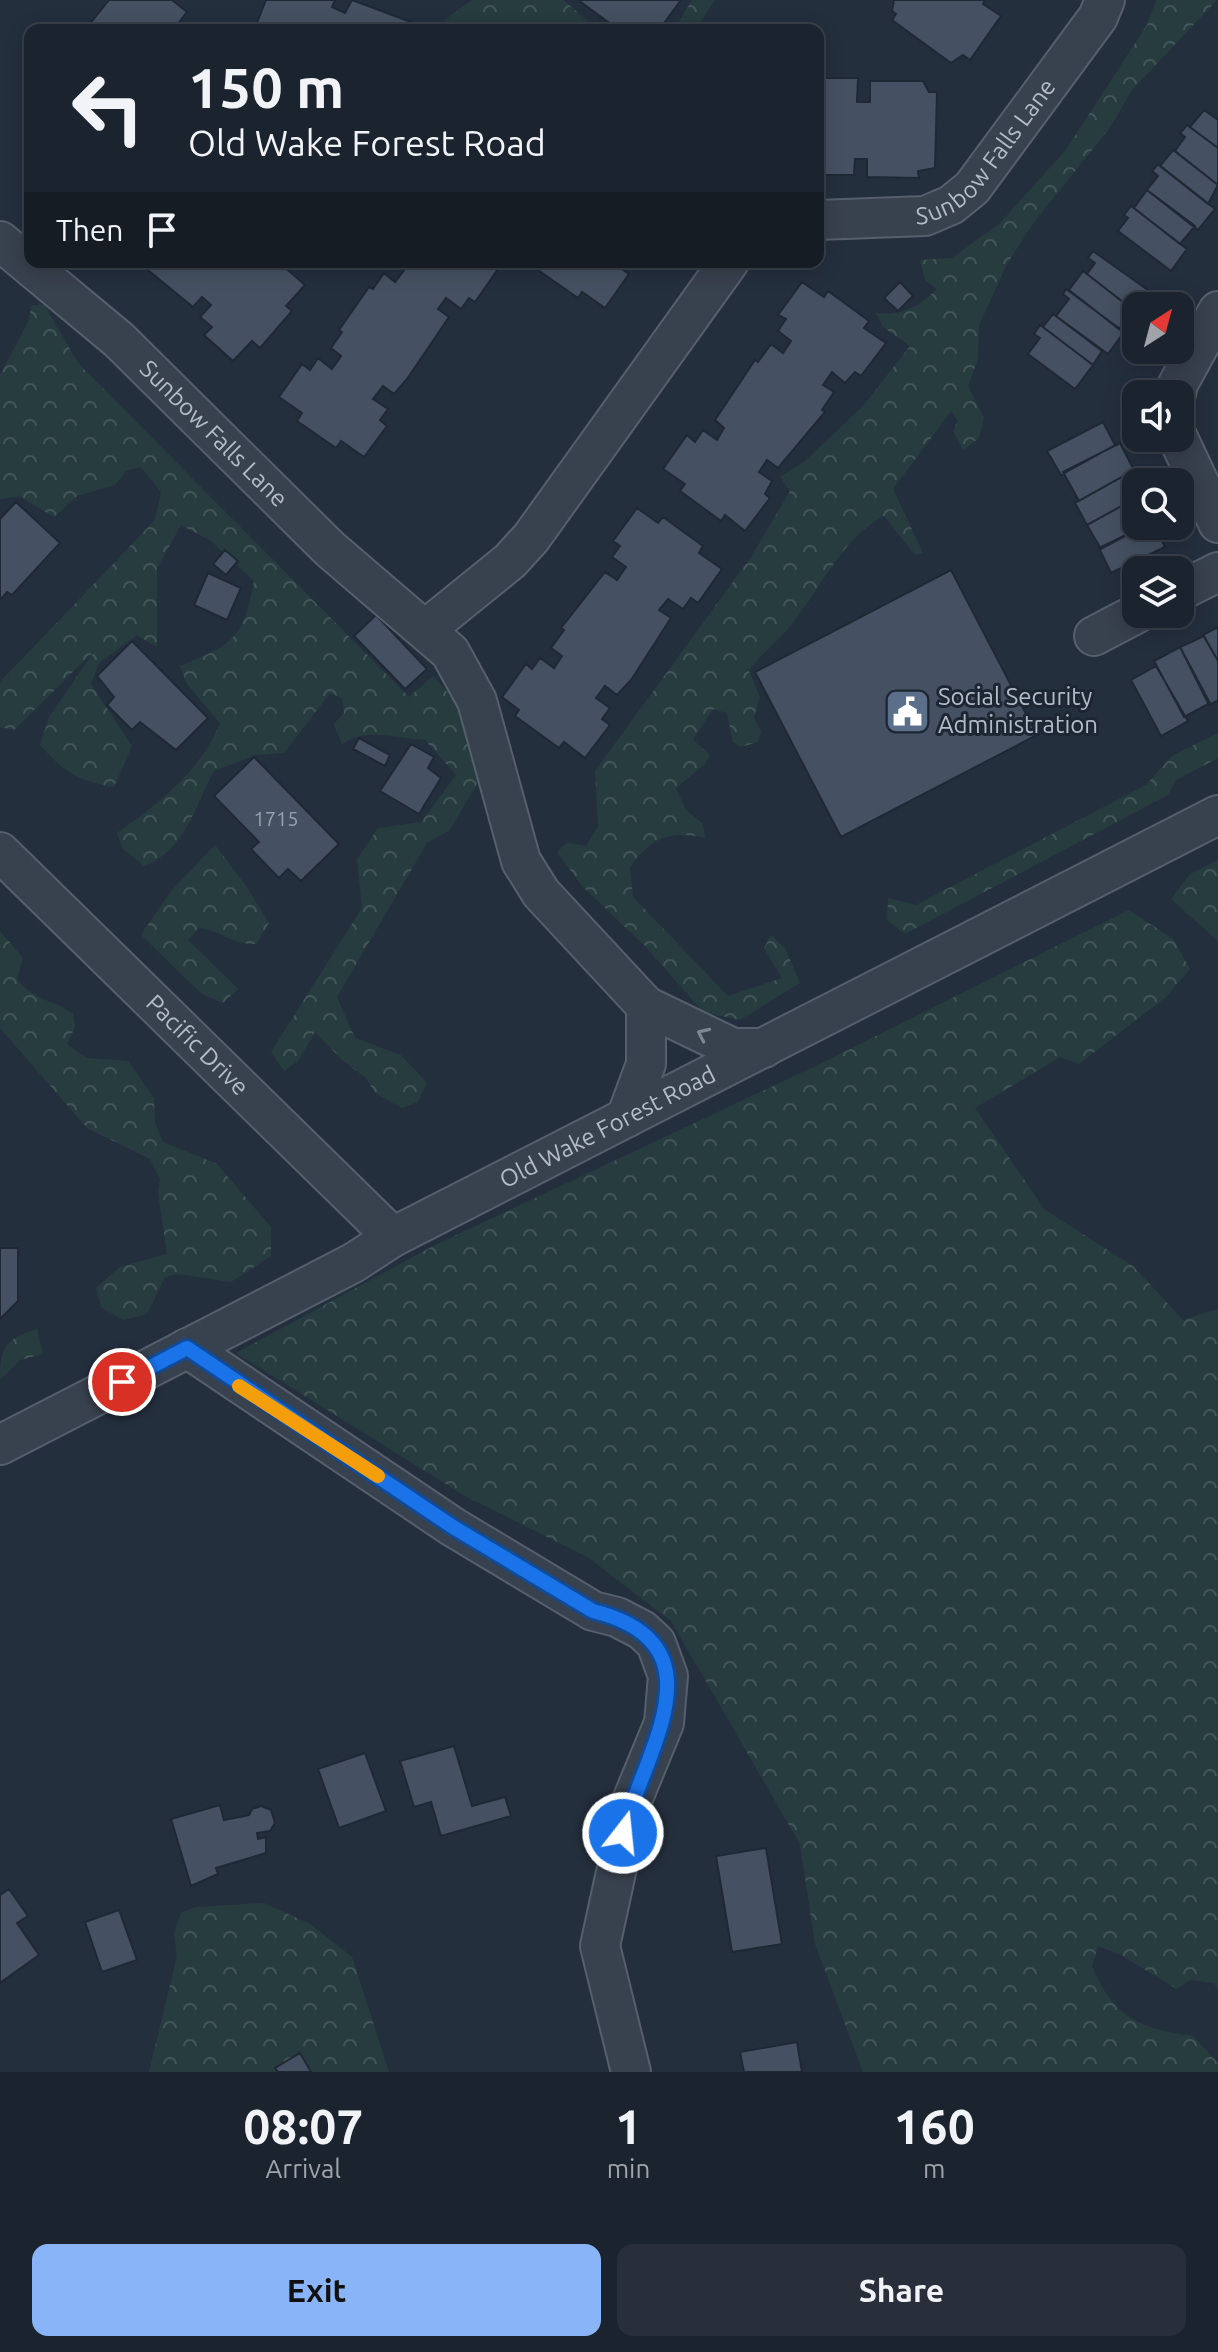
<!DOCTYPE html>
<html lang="en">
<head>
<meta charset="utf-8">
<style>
  body { margin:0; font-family:Ubuntu,sans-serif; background:#282f3a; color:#f1f3f6; height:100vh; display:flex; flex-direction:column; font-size:30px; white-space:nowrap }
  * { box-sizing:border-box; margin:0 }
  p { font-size:26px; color:#a0a4aa }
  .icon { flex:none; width:44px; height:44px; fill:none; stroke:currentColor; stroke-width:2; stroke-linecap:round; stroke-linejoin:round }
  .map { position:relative; height:2072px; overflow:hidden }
  .drawer { display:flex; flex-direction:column; background:#1b232e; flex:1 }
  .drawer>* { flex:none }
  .top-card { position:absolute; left:24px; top:24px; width:800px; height:244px; border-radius:16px; box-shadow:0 4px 20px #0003,0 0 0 2px #39404a; background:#1b232e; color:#f1f3f6; overflow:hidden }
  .needle { width:52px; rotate:36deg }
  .controls { position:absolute; left:1122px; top:292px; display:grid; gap:16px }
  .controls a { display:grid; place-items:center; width:72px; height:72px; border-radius:16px; background:#1b232e; box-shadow:0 4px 20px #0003,0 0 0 2px #39404a; font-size:40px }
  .pin { position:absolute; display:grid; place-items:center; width:68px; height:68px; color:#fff; margin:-34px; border:4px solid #fff; border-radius:50%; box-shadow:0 2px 8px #0007 }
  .me { position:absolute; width:88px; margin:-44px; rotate:16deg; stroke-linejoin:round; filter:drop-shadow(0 0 6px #0008) }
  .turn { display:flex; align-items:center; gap:28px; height:168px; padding:0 32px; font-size:36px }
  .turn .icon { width:104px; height:104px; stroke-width:2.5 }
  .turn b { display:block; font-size:56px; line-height:68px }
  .then { display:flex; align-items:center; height:76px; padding:0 32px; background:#0003; gap:16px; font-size:30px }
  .eta { display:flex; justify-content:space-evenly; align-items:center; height:136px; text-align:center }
  .eta b { font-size:48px; font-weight:700; line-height:56px }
  .action { display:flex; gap:16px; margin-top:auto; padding:16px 32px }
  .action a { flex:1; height:92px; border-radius:16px; background:#8ab4f8; color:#111; font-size:32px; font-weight:700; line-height:92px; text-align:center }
  .action a+a { background:#282f3a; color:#f1f3f6 }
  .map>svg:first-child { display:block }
</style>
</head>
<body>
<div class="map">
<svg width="1218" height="2072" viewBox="0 0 1218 2072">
  <defs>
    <pattern id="forest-crowns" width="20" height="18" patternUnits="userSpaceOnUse" patternTransform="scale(2)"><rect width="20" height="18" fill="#263c3f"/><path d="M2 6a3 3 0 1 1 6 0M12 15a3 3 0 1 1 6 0" fill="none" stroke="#435659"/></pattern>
  </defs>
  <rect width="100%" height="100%" fill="#242f3e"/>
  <path fill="url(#forest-crowns)" d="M472,0H563L599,30H480L443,21Z
    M692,0H715L695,30H674Z
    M1156,0H1217L1132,90L1109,129L1034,222L1007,264L979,325L978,359L968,386L984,418L979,438L963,450L953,431L958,421L951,411L893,489L923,553L915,555L884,516C839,540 819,593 787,630C775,644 760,655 749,671L760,697L754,717L761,732L758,742L741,747L733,742L727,713L713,709L693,740L710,755L704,765L676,788L686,810L703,824L705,838C669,830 650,838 630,868L633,897L728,996L782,978L764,948L771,935L785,948L800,983L740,1020L703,1012L646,947L582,886L557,852L567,843L586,846L598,826L595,771L751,557L790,491L780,477L805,461L864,405L910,346L883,327L876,313C903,316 918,307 937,289L925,280L920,260L952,258L1000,223L1065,151L1147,25Z
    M44,304L78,363L409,697L433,676L460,706L476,743L478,782L450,830L427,843L337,997L355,1038L401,1055L427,1083L418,1102L402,1108L375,1093L366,1078L342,1060L315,1032L299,1060L284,1071L271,1052L362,908L357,859L378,828L421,822L456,775L425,740C397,738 365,727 342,744L334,724L344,713L342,698L330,693L284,753L256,755L214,771C194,807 186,850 144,866L123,849L117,833C159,804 201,770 220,723L187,684L180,666C234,644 243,639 254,581L211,541L181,525L157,568V647L137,635L99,663L91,684L132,746L114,787C78,781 65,773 40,745L49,717L95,650L14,730L0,727V682L155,520L161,492L141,467L126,471L115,485L77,496L54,517L19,496L0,499V375L29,320L31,306Z
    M1218,733V758L1176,780L1168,795L905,934L887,920L888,898L916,905L1146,785L1172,756Z
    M215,845L244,883L269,923L256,944C233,945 221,931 199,928L188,940L238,989L223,1003L202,994L141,935L170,892Z
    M1218,860V941L1171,899L1190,874Z
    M1129,910L1173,939L1190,969L1166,997L1079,1064L1060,1057L975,1108L1045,1210L1133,1266L1183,1320L1218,1309V1989L1214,1983L1190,1980L1177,1989L1121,1955L1098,1946L1092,1966C1113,2017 1140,2029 1193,2036L1218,2063V2072H863L815,1944L800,1844L671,1621L589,1558L465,1496L236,1353L435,1245L822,1063Z
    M0,931L23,958L17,979C37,1003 49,997 73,1014L75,1027L67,1044L87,1058L128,1061L154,1098L155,1123L163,1142L217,1164L271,1227V1256L231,1282L178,1274L165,1277L147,1314L123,1320L101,1307L96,1288L120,1267L167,1254L158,1192L160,1179L150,1159L87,1128L0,1028Z
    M37,1329L43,1354L20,1360L0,1380C0,1349 5,1338 37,1329Z
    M264,1903L310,1924L352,1957L389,2072H149L177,1956L174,1933L181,1913L196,1907Z"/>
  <path fill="#455162" stroke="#1f2835" stroke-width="2" d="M109,0H172L187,12L173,30H85Z
    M266,0H335L332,7L345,13L352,0L419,25L422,30H254Z
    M578,0H681L659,30H619Z
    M894,0H985L983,4L1001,16L970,60L963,55L951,63L892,20L896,14L892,11Z
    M818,78H858L857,102H870V81H923L929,92H937L935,168L918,171L919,178L867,177V159H855L854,175H818Z
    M1204,110L1218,120V148L1190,127Z
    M1187,125L1218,148V185L1175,151L1185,137L1180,133Z
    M1173,150L1218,185L1208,204L1160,166Z
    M1158,164L1215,209L1198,230L1147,190L1158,176L1152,171Z
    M1147,190L1195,226L1180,244L1134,208Z
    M1131,206L1187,249L1171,271L1118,231L1128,218L1124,215Z
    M1093,251L1152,293L1142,306H1136V312L1087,274L1095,263L1088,258Z
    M138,262H241L246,267L251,262H279L305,285L286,306L292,311L260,348L252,341L233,361L204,335L212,327L200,317L211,305L202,297L193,307Z
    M395,262H488L498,269L475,302L469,298L461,309L446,298L438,309L449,317L407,379L394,394L383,386L373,399L388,409L380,420L387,426L364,457L341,441L336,448L297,421L302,413L279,397L302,364L310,370L318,358L332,369L341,356L331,348L342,332L339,330L369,287L373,289L384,273L395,282L405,269Z
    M543,262H627L622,269L629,274L605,308L582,292L578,298L538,270Z
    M1083,271L1133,310L1119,329L1069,290Z
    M802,282L824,297L828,291L869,321L864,328L886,343L861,376L855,372L845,383L832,372L823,385L834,392L822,410L825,412L778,468L767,460L759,472L772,481L765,494L770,498L745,531L725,515L721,521L680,491L685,484L663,469L687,435L695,442L703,430L717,440L724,428L715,420L755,360L758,362L771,344L783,353L791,341L778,331L786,319L778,315Z
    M900,282L913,296L898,311L884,298Z
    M1066,289L1124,332L1108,354L1056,316L1069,299L1063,294Z
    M1053,314L1102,351L1093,365L1043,327Z
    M1040,325L1093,365L1075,389L1028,354L1040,338L1034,334Z
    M1103,422L1115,445L1061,475L1047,451Z
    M1120,443L1134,470L1079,501L1063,472Z
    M1131,472L1136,482V498L1087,525L1075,503Z
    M1136,498V526H1144L1101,549L1087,525Z
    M16,502L60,543L12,595L7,592L0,600V519Z
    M637,508L658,523L663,517L703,546L699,553L722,569L698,603L691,598L683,609L668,599L659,610L671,618L631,680L617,695L605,686L596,698L610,708L602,719L610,725L585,758L564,742L559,748L515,716L519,710L502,697L526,664L532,669L540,658L554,668L562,656L551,648L564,630L561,628L605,572L617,580L626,567L612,557L620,546L613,541Z
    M1144,526H1155L1165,547L1111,573L1099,548Z
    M225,550L238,561L226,575L213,564Z
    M951,570L1037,735L841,837L755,672Z
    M208,573L241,588L227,620L194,605Z
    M376,615L427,669L405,689L354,636Z
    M1218,627V661L1203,635Z
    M1204,636L1218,661V700L1209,705L1180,647Z
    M132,641L208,718L176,750L140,722L132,730L107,705L114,697L97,676Z
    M1180,647L1210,703L1184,717L1154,661Z
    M1156,666L1188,721L1161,736L1131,680Z
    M359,738L390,755L385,766L353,749Z
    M411,744L434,757L428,768L441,778L419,814L380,791Z
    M254,757L339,844L301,881L288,869L279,878L251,849L259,842L214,796Z
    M0,1248H18V1301L0,1319Z
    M454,1746L472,1806L505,1797L511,1816L441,1836L431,1802L414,1807L400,1761Z
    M365,1753L386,1811L339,1828L318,1769Z
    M220,1805L224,1820L249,1815L252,1809L261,1806L271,1810L275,1823L270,1831L257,1833L258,1839L266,1837V1853L216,1868L218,1874L191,1886L171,1819Z
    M766,1848L782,1944L732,1952L716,1856Z
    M9,1889L28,1916L17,1923L39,1955L0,1983V1895Z
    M119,1910L137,1960L102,1972L85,1922Z
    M797,2042L802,2072H744L740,2052Z
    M300,2053L311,2072H278L275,2068Z"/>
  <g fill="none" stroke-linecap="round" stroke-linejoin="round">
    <defs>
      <g id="minor">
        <path id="s1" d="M818,220L925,216L951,205L972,188L1098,17L1105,0"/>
        <path id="s2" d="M0,241L119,340L330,549L450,652L477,701L521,861L541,893L646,1006L733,1048H764"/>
        <path d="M1176,394L1178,384L1218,311"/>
        <path d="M1178,438L1218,523"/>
        <path d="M1180,591L1218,572"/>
        <path d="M426,629L510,561L531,538L729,262"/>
        <path d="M1094,636L1136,614"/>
        <path id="s3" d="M0,852L393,1237"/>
        <path d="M626,1118L646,1064V1006"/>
        <path d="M187,1348L453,1527L593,1611L617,1617L642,1630L656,1643L668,1676L664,1723L631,1803L600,1946L631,2072"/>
        <path id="s4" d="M0,1445L353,1263L393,1237L1218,815"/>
      </g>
    </defs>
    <use href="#minor" stroke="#565f6c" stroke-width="42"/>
    <use href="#minor" stroke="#38414e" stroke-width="38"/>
  </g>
  <defs><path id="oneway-chevron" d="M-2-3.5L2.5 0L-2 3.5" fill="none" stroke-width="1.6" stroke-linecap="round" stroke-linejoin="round" transform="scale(2)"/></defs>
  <use stroke="#7c8592" href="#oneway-chevron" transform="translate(703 1034) rotate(-155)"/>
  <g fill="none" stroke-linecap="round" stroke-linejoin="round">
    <defs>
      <path id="route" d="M122,1382L187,1348L453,1527L593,1611C725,1644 645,1749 623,1833"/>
    </defs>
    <use href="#route" stroke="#114b97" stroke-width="20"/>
    <use href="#route" stroke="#1a73e8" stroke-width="14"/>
    <path stroke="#f59e0b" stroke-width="14" d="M239,1386L378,1476"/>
  </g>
  <defs>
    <symbol id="civic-square" viewBox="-11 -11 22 22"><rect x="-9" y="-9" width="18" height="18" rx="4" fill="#5c6f8a" stroke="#1d2633"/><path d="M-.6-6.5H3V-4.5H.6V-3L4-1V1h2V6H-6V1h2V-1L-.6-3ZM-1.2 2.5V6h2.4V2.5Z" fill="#fff"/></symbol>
  </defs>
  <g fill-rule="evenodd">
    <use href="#civic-square" x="882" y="686" width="51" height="51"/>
  </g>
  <g text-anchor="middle" stroke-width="6" stroke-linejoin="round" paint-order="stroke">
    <g font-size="20" fill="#98a1af">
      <text x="276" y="826">1715</text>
    </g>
    <g font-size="24" fill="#b4bcc9" stroke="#1d2633">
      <text dy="8" stroke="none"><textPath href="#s1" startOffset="196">Sunbow Falls Lane</textPath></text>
      <text dy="8" stroke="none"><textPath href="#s2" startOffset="288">Sunbow Falls Lane</textPath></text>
      <text dy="8" stroke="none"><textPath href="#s3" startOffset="276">Pacific Drive</textPath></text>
      <text dy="8" stroke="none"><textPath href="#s4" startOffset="686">Old Wake Forest Road</textPath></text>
    </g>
    <g font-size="24" fill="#b4bcc9" stroke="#1d2633" text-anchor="start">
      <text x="938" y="705">Social Security<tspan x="938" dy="28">Administration</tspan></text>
    </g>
  </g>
</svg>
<div class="controls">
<a><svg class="needle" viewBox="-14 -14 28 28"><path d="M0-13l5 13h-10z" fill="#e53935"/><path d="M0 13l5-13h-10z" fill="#a0a4aa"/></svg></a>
<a><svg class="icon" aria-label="sound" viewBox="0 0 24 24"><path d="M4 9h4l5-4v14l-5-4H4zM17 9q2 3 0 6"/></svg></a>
<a><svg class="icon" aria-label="search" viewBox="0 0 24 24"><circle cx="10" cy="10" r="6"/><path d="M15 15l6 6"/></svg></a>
<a><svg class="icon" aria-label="layers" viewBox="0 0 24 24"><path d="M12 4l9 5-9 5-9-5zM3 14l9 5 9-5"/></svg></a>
</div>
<div class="pin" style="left:122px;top:1382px;background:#d93025"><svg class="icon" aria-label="arrive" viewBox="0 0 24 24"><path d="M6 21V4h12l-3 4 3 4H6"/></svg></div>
<svg class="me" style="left:623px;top:1833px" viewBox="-20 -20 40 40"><circle r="17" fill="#1a73e8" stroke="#fff" stroke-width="3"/><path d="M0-11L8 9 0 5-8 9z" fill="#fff"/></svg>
<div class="top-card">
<div class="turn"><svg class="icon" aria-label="left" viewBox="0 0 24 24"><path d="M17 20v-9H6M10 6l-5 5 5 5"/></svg><div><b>150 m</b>Old Wake Forest Road</div></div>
<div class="then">Then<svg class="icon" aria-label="arrive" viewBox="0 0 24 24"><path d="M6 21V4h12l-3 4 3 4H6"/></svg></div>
</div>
</div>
<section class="drawer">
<div class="eta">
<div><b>08:07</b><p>Arrival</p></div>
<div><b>1</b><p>min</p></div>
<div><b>160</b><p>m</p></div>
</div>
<div class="action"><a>Exit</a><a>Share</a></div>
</section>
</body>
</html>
